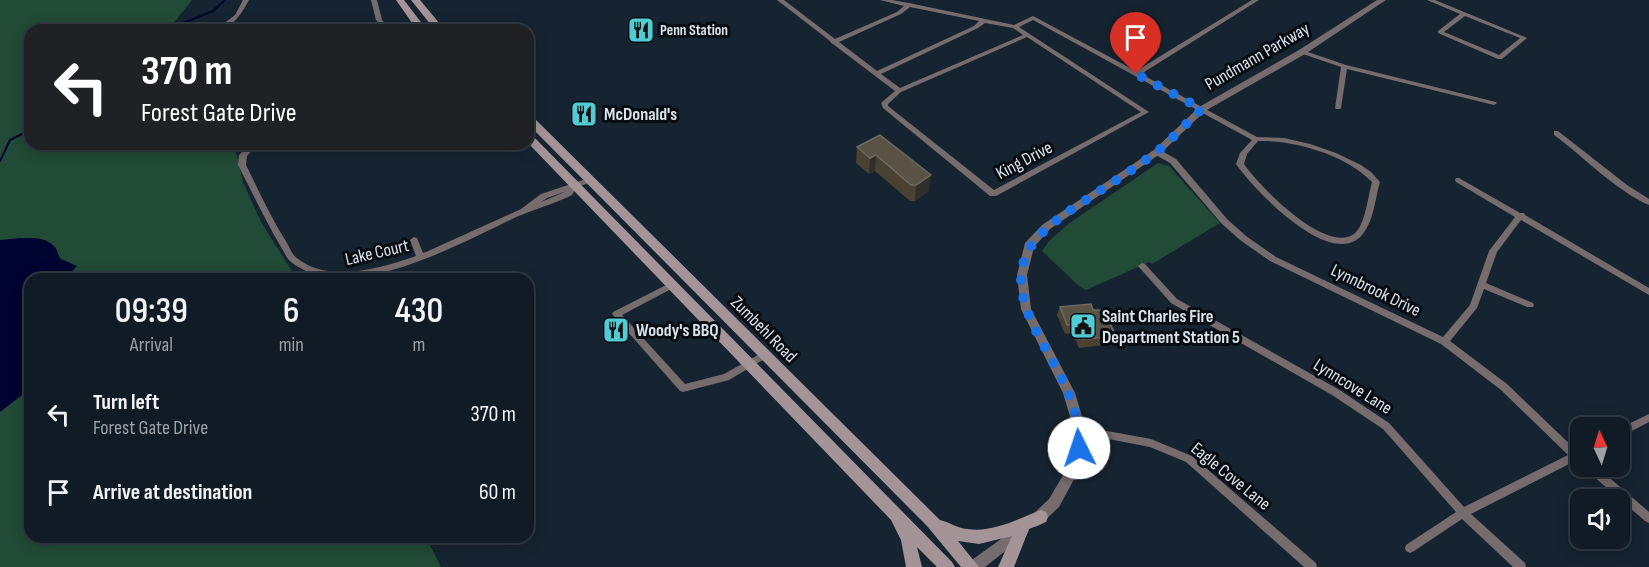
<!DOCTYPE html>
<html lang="en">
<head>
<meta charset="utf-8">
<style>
  body { margin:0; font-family:"Sofia Sans Condensed",sans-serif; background:#19242d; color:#f1f3f6; height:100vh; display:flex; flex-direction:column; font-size:22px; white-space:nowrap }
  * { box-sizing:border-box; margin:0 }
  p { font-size:20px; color:#9ca1a7 }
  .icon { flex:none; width:33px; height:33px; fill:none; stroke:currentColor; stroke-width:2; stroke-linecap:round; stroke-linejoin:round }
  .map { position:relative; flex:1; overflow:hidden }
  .side { position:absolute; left:24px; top:273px; width:510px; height:270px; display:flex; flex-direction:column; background:#101b25; border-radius:18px; box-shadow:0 3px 15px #0003,0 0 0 2px #303942 }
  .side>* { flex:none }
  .hud { position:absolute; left:24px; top:24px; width:510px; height:126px; border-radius:18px; box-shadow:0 3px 15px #0003,0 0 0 2px #303942; background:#202124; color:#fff; overflow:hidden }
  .needle { width:39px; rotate:356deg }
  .tools { position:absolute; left:1570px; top:417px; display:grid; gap:12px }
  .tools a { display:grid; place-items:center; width:60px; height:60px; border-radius:12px; background:#101b25; box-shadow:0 3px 15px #0003,0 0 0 2px #303942; font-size:30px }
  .pin { position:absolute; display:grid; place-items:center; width:51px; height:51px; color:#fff; margin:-62px -26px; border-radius:50% 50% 50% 0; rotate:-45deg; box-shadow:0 0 6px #0007 }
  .pin .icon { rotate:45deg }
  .me { position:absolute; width:66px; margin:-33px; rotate:356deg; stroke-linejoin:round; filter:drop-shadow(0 0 4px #0008) }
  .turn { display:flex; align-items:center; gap:21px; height:126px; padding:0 18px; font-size:27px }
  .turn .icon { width:78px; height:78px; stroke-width:2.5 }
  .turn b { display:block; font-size:42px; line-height:51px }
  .eta { display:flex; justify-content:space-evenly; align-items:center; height:102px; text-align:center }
  .eta b { font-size:36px; font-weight:600; line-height:42px }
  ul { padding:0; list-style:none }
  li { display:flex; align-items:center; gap:18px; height:78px; padding:0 18px }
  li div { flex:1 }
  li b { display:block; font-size:22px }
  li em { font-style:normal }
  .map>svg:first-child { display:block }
</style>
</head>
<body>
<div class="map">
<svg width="1649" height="567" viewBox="0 0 1649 567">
  <rect width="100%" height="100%" fill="#162431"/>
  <path fill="#214b36" d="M0,0H192L168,30H30V144H234L243,182L261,222L297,279H30V537H426L441,567H0Z
    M1158,163L1169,166L1220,223L1152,264L1149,262L1086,290L1079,286L1042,251L1049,241L1068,224Z"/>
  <path fill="#000431" d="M21,238C33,238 45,237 54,246C58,250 57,254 61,259L77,266L64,279H30V389L0,412V240Z"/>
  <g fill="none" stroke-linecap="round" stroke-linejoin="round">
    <path stroke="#000431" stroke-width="2" d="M166,30L213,11L225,0
      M0,161L10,140L30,130"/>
    <path fill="#766b6d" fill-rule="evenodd" d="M243,0H249C242,13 232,30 215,30L235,15Z
      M371,0H377L382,20L391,30H385L376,20Z
      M777,0H784L835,39L897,12L904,6L880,0H892L909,3L1014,25L1033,16L1136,71L1252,0H1259L1141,74L1257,137L1284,138L1310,144L1336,153L1361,165L1371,172L1380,182C1375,199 1374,221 1362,235C1331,271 1253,189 1236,164L1240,153L1252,140L1033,20L1019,27L1149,112L996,196H990L883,108L881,103L882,102L895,91L833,44L831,43L830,41ZM910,7L979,21L974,26L877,71L839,42L901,14ZM985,23L1013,28L1023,35L900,88L881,74L978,28ZM1027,37L1141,112L994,190L888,106V104L901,92ZM1258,141C1295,140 1346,155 1372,182C1368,196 1365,226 1354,234C1325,254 1259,186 1244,164L1247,154Z
      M1427,0H1435L1527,38L1502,59H1498L1438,33V31L1460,14ZM1465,16L1520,38L1499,55L1444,32Z
      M1302,50L1346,65L1496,102L1497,103L1494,105L1347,69L1341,108L1340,109H1336L1335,108L1341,67L1300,53L1299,52Z
      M1554,131H1558L1627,185L1649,199V205C1616,191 1583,156 1554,135Z
      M250,144H258L247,156L246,165C259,191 271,218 287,243C290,248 292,255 297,258C328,284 382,268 416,256L410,240L414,237L417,238L423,253L426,252L521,209L541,194L589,178L593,180L592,182L577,187L572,195L566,198C548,206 528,211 510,220C460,244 357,300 302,269C299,267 294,265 291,262C286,258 284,251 281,247C265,220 252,192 238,165L239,155ZM567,191L541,202L547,198Z
      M1154,150H1160L1176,159L1227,219L1246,236L1276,257L1443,337L1470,305L1489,251L1515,217L1456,182L1455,180L1456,178H1459L1520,213H1524L1525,215L1649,288V295L1521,220L1497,252L1486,283L1533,303L1534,305L1533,307H1527L1484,289L1477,308L1450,341L1507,384L1577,451L1581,449V465L1575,461L1471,514L1525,563L1526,567H1513L1462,519L1414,551L1410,553L1406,551L1405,548L1406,545L1456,512L1383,429L1332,395L1171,303L1138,266L1142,263L1145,264L1177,299L1338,389L1389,423L1464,507L1568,455L1501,390L1441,344L1270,261L1240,240L1221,223L1170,163L1154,154L1153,152Z
      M672,282L676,285L675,287L622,315L685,384L724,374L765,351L768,353L769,355L768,357L729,380L683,392L680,391L612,314L613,312Z
      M1649,414V422L1620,437V428Z
      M1080,426L1151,439L1192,456L1316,563L1317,567H1304L1186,462L1150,447L1077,433L1075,430L1077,427Z
      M1583,466H1596L1649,512V523L1645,521L1585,469Z"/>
    <path fill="#766b6d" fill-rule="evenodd" d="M1377,0H1386L1305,54L1205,111L1160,154L1050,229L1034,247L1027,275L1031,309L1075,393L1086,430L1085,448L1078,472L1059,507L1040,525L1035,527L1030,525L1029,521L1030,517L1049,499L1068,467L1073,448L1074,430L1063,393L1021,309L1017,275L1025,243L1042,225L1154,150L1199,107L1299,50Z
      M1022,524L1027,526L1029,530L1027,534L985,567H967L969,562Z"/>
    <path fill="#a59497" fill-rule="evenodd" d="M396,0H404L427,30H417Z
      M411,0H420L445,30H435Z
      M528,115L532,116L940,520C949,522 957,528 967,529C993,533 1018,519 1041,510L1046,512L1048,517L1046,522L1029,529L1014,567H998L1012,536L979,544L958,541L979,567H961L927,526L528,124Z
      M528,134L532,135L952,562L955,567H937L917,547L922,567H906L901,540L891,520L528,143Z"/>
  </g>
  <path fill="#4a4132" d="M880,135L929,191L915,201H910L875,171L869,174L856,163L857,147Z
    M1060,307L1093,310L1116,336L1113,344L1079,348L1072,333L1065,334L1057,315Z"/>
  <path fill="#2f2e29" d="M876,155L875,171L869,174L870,158Z
    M931,175L929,191L915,201L916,185Z"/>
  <path fill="#595346" stroke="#6d6960" stroke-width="1.5" d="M880,135L931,175L916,185H911L876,155L870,158L857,147Z
    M1091,304L1093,310H1104L1116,336L1082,339L1075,324L1067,325L1060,307Z"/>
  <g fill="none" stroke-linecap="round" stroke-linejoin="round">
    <path stroke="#1a73e8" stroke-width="10" stroke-dasharray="0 18" d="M1079,448C1081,401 1054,367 1034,327C1004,264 1029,237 1080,204C1105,187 1132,171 1155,153C1172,140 1186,123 1202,109L1136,74"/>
  </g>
  <defs>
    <symbol id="restaurant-square" viewBox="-11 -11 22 22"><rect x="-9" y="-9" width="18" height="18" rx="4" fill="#51ccd4" stroke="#070d12"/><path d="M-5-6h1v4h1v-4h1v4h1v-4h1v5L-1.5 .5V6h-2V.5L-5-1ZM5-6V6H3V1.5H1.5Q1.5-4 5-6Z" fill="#111"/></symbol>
    <symbol id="civic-square" viewBox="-11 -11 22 22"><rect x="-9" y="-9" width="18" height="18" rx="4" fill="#51ccd4" stroke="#070d12"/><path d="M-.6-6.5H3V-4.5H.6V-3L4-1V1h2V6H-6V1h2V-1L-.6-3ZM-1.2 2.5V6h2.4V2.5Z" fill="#111"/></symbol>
  </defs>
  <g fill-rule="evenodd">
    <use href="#restaurant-square" x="626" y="15" width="30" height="30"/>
    <use href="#restaurant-square" x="569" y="99" width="30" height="30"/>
    <use href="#civic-square" x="1068" y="311" width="30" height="30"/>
    <use href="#restaurant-square" x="601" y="315" width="30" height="30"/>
  </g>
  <g text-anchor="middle" stroke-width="6" stroke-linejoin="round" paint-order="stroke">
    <g font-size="15" font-weight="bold" fill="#d9e3eb" stroke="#070d12" text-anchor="start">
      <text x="660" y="35">Penn Station</text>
    </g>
    <g font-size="18" fill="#d9e3eb" stroke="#070d12">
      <text transform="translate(1257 56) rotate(-30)" y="6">Pundmann Parkway</text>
      <text transform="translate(1024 160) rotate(-28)" y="6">King Drive</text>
      <text transform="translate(377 252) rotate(-13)" y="6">Lake Court</text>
      <text transform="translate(1376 290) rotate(26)" y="6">Lynnbrook Drive</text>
      <text transform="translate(764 329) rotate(45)" y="6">Zumbehl Road</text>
      <text transform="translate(1353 386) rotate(32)" y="6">Lynncove Lane</text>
      <text transform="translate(1231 476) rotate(39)" y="6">Eagle Cove Lane</text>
    </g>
    <g font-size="18" font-weight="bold" fill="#d9e3eb" stroke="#070d12" text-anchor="start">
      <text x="604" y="120">McDonald's</text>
      <text x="1102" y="322">Saint Charles Fire<tspan x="1102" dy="21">Department Station 5</tspan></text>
      <text x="636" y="336">Woody's BBQ</text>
    </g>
  </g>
</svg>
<div class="tools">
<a><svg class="needle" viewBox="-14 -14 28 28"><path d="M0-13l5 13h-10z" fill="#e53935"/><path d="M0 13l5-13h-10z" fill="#9ca1a7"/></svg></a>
<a><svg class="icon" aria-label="sound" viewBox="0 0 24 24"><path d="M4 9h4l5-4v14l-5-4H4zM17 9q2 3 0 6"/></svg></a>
</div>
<div class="pin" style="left:1136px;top:74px;background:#d93025"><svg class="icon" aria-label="arrive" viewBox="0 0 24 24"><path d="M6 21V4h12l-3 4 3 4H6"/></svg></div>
<svg class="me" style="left:1079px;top:448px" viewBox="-20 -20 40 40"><circle r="19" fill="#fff"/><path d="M0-13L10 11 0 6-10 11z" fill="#1a73e8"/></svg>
<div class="hud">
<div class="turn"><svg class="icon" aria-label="left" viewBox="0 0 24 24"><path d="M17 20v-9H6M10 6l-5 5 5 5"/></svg><div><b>370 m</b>Forest Gate Drive</div></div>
</div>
<section class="side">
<div class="eta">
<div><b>09:39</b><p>Arrival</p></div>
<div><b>6</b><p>min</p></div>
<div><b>430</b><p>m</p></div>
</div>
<ul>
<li><svg class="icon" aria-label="left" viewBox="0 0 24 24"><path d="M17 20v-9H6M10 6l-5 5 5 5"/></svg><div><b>Turn left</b><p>Forest Gate Drive</p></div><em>370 m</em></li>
<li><svg class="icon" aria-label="arrive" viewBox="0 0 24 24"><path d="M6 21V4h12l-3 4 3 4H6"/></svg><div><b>Arrive at destination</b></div><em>60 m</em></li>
</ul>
</section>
</div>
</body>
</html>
